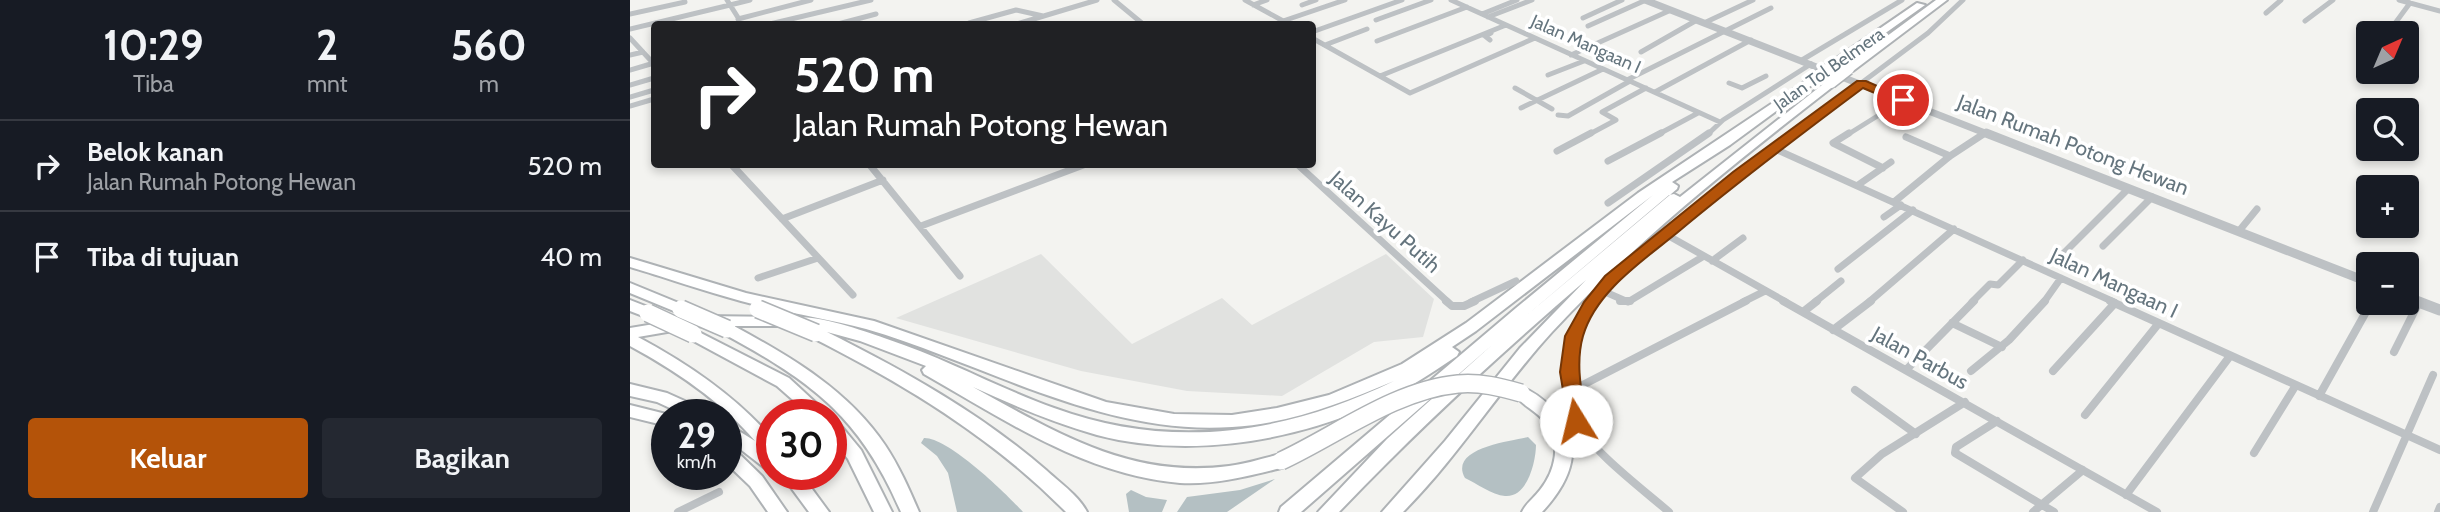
<!DOCTYPE html>
<html lang="id">
<head>
<meta charset="utf-8">
<style>
  body { margin:0; font-family:Cabin,sans-serif; background:#242831; color:#f1f3f6; height:100vh; display:flex; flex-direction:column; font-size:26px; white-space:nowrap }
  * { box-sizing:border-box; margin:0 }
  p { font-size:23px; color:#9ea1a6 }
  .icon { flex:none; width:38px; height:38px; fill:none; stroke:currentColor; stroke-width:2; stroke-linecap:round; stroke-linejoin:round }
  .map { position:relative; flex:1; overflow:hidden }
  .details { display:flex; flex-direction:column; background:#171b24; width:630px }
  .details>* { flex:none }
  .guide { position:absolute; left:21px; top:21px; width:665px; height:147px; border-radius:7px; box-shadow:0 4px 10px #0003; background:#202124; color:#fff; overflow:hidden }
  .needle { width:46px; rotate:44deg }
  .controls { position:absolute; left:1726px; top:21px; display:grid; gap:14px }
  .controls a { display:grid; place-items:center; width:63px; height:63px; border-radius:7px; background:#171b24; box-shadow:0 4px 10px #0003; font-size:35px }
  .speed { position:absolute; left:21px; top:399px; display:flex; gap:14px; font-size:35px; font-weight:700; text-align:center }
  .speed>* { display:grid; place-content:center; width:91px; height:91px; border-radius:50%; background:#171b24; box-shadow:0 4px 10px #0003; line-height:1 }
  .speed small { font-size:18px; font-weight:400 }
  .speed .limit { border:10px solid #d22; background:#fff; color:#111 }
  .pin { position:absolute; display:grid; place-items:center; width:60px; height:60px; color:#fff; margin:-30px; border:4px solid #fff; border-radius:50%; box-shadow:0 2px 7px #0007 }
  .me { position:absolute; width:77px; margin:-38px; rotate:351deg; stroke-linejoin:round; filter:drop-shadow(0 0 5px #0008) }
  .turn { display:flex; align-items:center; gap:24px; height:147px; padding:0 28px; font-size:32px }
  .turn .icon { width:91px; height:91px; stroke-width:2.5 }
  .turn b { display:block; font-size:49px; line-height:60px }
  .eta { display:flex; justify-content:space-evenly; align-items:center; height:119px; text-align:center }
  .eta b { font-size:42px; font-weight:700; line-height:49px }
  .cta { display:flex; gap:14px; margin-top:auto; padding:14px 28px }
  .cta a { flex:1; height:80px; border-radius:7px; background:#b45309; color:#fff; font-size:28px; font-weight:700; line-height:80px; text-align:center }
  .cta a+a { background:#242831; color:#f1f3f6 }
  ul { padding:0; list-style:none }
  li { display:flex; align-items:center; gap:21px; height:91px; padding:0 28px; border-top:2px solid #363941 }
  li div { flex:1 }
  li b { display:block; font-size:26px }
  li em { font-style:normal }
  main { display:flex; flex:1; min-height:0 }
  .map>svg:first-child { display:block }
</style>
</head>
<body>
<main>
<section class="details">
<div class="eta">
<div><b>10:29</b><p>Tiba</p></div>
<div><b>2</b><p>mnt</p></div>
<div><b>560</b><p>m</p></div>
</div>
<ul>
<li><svg class="icon" aria-label="right" viewBox="0 0 24 24"><path d="M7 20v-9h11M14 6l5 5-5 5"/></svg><div><b>Belok kanan</b><p>Jalan Rumah Potong Hewan</p></div><em>520 m</em></li>
<li><svg class="icon" aria-label="arrive" viewBox="0 0 24 24"><path d="M6 21V4h12l-3 4 3 4H6"/></svg><div><b>Tiba di tujuan</b></div><em>40 m</em></li>
</ul>
<div class="cta"><a>Keluar</a><a>Bagikan</a></div>
</section>
<div class="map">
<svg width="1810" height="512" viewBox="0 0 1810 512">
  <rect width="100%" height="100%" fill="#f3f3f0"/>
  <path fill="#e1e2e0" d="M411,254L502,344L592,298L622,325L756,254L804,299L793,337L744,342L652,396L557,391L451,371L266,318Z"/>
  <path fill="#b4c0c3" d="M898,437L906,445C906,460 898,498 875,496C862,495 846,483 835,478C818,448 881,441 898,437Z
    M294,438C318,437 377,494 393,512H327L318,473L307,456L291,443Z
    M645,479L597,512H547L557,497L610,490Z
    M501,490L516,497L537,500L532,512H499L496,494Z"/>
  <g fill="none" stroke-linecap="round" stroke-linejoin="round">
    <defs>
      <path id="motorway" d="M1306,0H1317L1223,71H1215V67Z
        M1287,3L1295,5L1209,66H1201V62Z
        M1186,74L1191,77L1190,79L1100,145L1042,182L1048,186L1047,189L885,325L1039,195L1044,194L1050,197L1197,81H1205V85C1106,162 1007,240 922,332C869,390 828,457 773,512H752L815,441L890,348L956,280C870,354 787,430 709,512H688L757,439L862,345L671,512H649L651,507L886,308L1023,195L846,331L822,347L829,352L827,356C797,376 767,396 734,409C652,443 554,458 467,435C424,423 383,405 343,387C425,432 501,479 599,466C616,464 634,458 651,454L657,456L660,461L657,466L651,468C618,476 584,485 550,483C455,475 375,420 294,374L292,370L296,366L230,341L197,332C275,371 350,413 416,470C429,482 449,496 457,512H436C362,437 274,384 181,337L178,333L181,329L165,326L162,322L165,318C183,313 238,332 257,339C315,358 368,388 424,408C541,451 655,434 764,381C712,403 658,424 602,427C472,436 356,364 236,329C195,318 152,312 111,301C74,291 37,278 0,267V258L116,293L244,321L476,402L544,414L602,415L647,408L699,395L772,364L836,323L1008,193Z
        M0,283L56,306L58,309L51,314L0,293Z
        M0,300L23,309L26,313L18,318L0,311Z
        M72,316L155,317L158,321L150,326H104C161,357 218,390 255,445C269,466 279,489 289,512H271C230,416 181,381 92,333L89,329L91,326H72L8,337C58,364 104,395 142,438V471L136,469L96,438V423L125,441C91,401 46,371 0,346V328Z
        M63,329L159,378L199,415H180L147,386L58,338L55,334L58,330Z
        M0,384L37,393L77,411L79,415H55L27,402L0,396Z
        M891,387C903,391 914,400 923,409C957,443 941,481 912,512H892C896,503 904,498 910,490C925,471 932,444 916,423C907,411 891,405 883,393L885,389Z
        M0,405L40,415H37V426L0,417Z
        M201,420L207,421L231,450L262,512H244L218,459L201,438Z
        M96,445L102,447L132,476L157,512H138L120,486L96,463Z
        M151,474H171L199,512H179Z"/>
    </defs>
    <use href="#motorway" stroke="#aeb2b5" stroke-width="4"/>
    <path stroke="#bdc1c4" stroke-width="5" d="M97,0L112,24
      M484,0L513,24
      M615,0L655,22
      M821,0L1090,122
      M1769,0L1810,11
      M100,5L120,0
      M623,5L637,0
      M672,5L686,0
      M1636,13L1651,0
      M0,14L55,2
      M852,14L887,0
      M858,17L902,0
      M953,18L992,0
      M108,19L181,0
      M746,20L801,0
      M653,21L715,0
      M1675,21L1703,0
      M339,23L386,10L413,16
      M1074,23L1123,0
      M140,24L241,0
      M208,24L246,14
      M387,24L467,0
      M958,26L1016,0
      M1763,26L1780,3
      M0,29L100,5
      M682,32L772,0
      M0,38L24,64
      M682,38L780,93L905,38
      M860,40L855,36L861,33
      M747,41L837,7
      M695,45L737,29
      M1011,52L1067,20
      M0,55L13,52
      M941,55L1041,10
      M1172,60L1272,0
      M0,70L24,63
      M918,75L954,61
      M750,76L876,25
      M997,80L1141,8
      M1099,83L1112,88L1136,76
      M0,85L24,78
      M885,88L922,109
      M1025,92L1121,40
      M0,97L24,90
      M0,106L24,99
      M891,108L973,69
      M928,115L938,116L1000,81
      M958,135L986,120L972,112L1016,88
      M1027,135L1068,113
      M1077,135L1093,120L1181,64
      M1162,135L1298,33L1333,0
      M1217,135L1273,100
      M1352,135L1356,132"/>
    <path stroke="#bdc1c4" stroke-width="7" d="M1219,133L1203,143L1253,168
      M1276,137L1320,156
      M1143,148L1484,302
      M927,151L961,133
      M978,161L1031,133
      M101,164L223,295
      M239,164L330,276
      M667,164L818,302
      M1228,185L1261,162
      M1264,202L1320,156L1355,133
      M978,203L1079,133
      M1254,217L1271,205
      M152,219L253,180
      M291,226L456,164
      M1609,231L1627,209
      M1037,235L1156,302
      M1473,246L1522,197
      M1430,257L1498,189
      M1082,261L1113,238
      M1208,269L1283,210
      M128,278L188,258
      M973,291L998,302L1074,256
      M841,302L886,281
      M965,302L994,267L1164,133
      M1113,302L1135,291
      M1185,302L1211,281
      M1239,302L1324,229
      M1342,302L1360,284L1368,285L1393,260
      M1414,302L1431,278"/>
    <path stroke="#bdc1c4" stroke-width="8" d="M816,301L822,306H834L845,301
      M967,301C943,331 938,358 943,396C944,404 943,415 947,422C959,449 1015,491 1039,512
      M990,301H1000
      M1153,301L1527,512
      M1480,301L1810,450
      M1173,312L1187,301
      M1322,323L1372,347
      M1203,330L1241,301
      M1764,352L1789,302
      M1276,370L1344,301
      M1341,371L1379,340L1415,301
      M1423,371L1485,303
      M1225,390L1286,434
      M941,391L1116,301
      M1689,396L1741,303
      M1455,415L1529,323
      M1367,421L1326,447L1325,453L1424,512
      M1624,453L1666,385
      M1496,495L1600,356
      M48,512L89,492
      M1273,512L1225,478L1252,454L1335,402
      M1403,512L1453,470
      M1743,512L1803,375
      M1808,512L1810,507"/>
    <path stroke="#bdc1c4" stroke-width="7" d="M1015,0L1360,135"/>
    <path stroke="#bdc1c4" stroke-width="9" d="M1356,133L1738,282
      M1776,297L1790,302"/>
    <path stroke="#bdc1c4" stroke-width="11" d="M1786,301L1810,310"/>
    <use href="#motorway" fill="#fff" fill-rule="evenodd"/>
    <defs>
      <path id="motorway-bridge-far1" d="M1186,77L1205,64
        M1201,83L1219,69"/>
      <path id="motorway-bridge" d="M51,309L97,329
        M128,309L186,333
        M18,313L63,334
        M651,461C707,435 765,390 828,384C850,382 870,387 891,393"/>
    </defs>
    <use href="#motorway-bridge-far1" stroke="#aeb2b5" stroke-width="13" stroke-linecap="butt"/>
    <use href="#motorway-bridge" stroke="#aeb2b5" stroke-width="20" stroke-linecap="butt"/>
    <use href="#motorway-bridge-far1" stroke="#fff" stroke-width="10"/>
    <use href="#motorway-bridge" stroke="#fff" stroke-width="17"/>
  </g>
  <path fill="#b45309" stroke="#753606" stroke-width="2" d="M1227,81H1236L1279,100L1268,103L1233,88C1170,135 1108,182 1048,232C1014,260 966,291 953,336C945,364 952,394 956,421L946,428L939,426L930,372L935,336L954,302L975,276L1103,172Z"/>
  <g text-anchor="middle" stroke-width="7" stroke-linejoin="round" paint-order="stroke">
    <g font-size="18" fill="#65757e" stroke="#fff">
      <text transform="translate(956 44) rotate(24)" y="6">Jalan Mangaan I</text>
      <text transform="translate(1199 69) rotate(-35)" y="6">Jalan Tol Belmera</text>
    </g>
    <g font-size="21" fill="#65757e" stroke="#fff">
      <text transform="translate(1443 145) rotate(21)" y="7">Jalan Rumah Potong Hewan</text>
      <text transform="translate(755 222) rotate(42)" y="7">Jalan Kayu Putih</text>
      <text transform="translate(1484 283) rotate(25)" y="7">Jalan Mangaan I</text>
      <text transform="translate(1290 358) rotate(29)" y="7">Jalan Parbus</text>
    </g>
  </g>
</svg>
<div class="controls">
<a><svg class="needle" viewBox="-14 -14 28 28"><path d="M0-13l5 13h-10z" fill="#e53935"/><path d="M0 13l5-13h-10z" fill="#9ea1a6"/></svg></a>
<a><svg class="icon" aria-label="search" viewBox="0 0 24 24"><circle cx="10" cy="10" r="6"/><path d="M15 15l6 6"/></svg></a>
<a>+</a>
<a>−</a>
</div>
<div class="speed"><div>29<small>km/h</small></div><div class="limit">30</div></div>
<div class="pin" style="left:1273px;top:100px;background:#d93025"><svg class="icon" aria-label="arrive" viewBox="0 0 24 24"><path d="M6 21V4h12l-3 4 3 4H6"/></svg></div>
<svg class="me" style="left:946px;top:421px" viewBox="-20 -20 40 40"><circle r="19" fill="#fff"/><path d="M0-13L10 11 0 6-10 11z" fill="#b45309"/></svg>
<div class="guide">
<div class="turn"><svg class="icon" aria-label="right" viewBox="0 0 24 24"><path d="M7 20v-9h11M14 6l5 5-5 5"/></svg><div><b>520 m</b>Jalan Rumah Potong Hewan</div></div>
</div>
</div>
</main>
</body>
</html>
